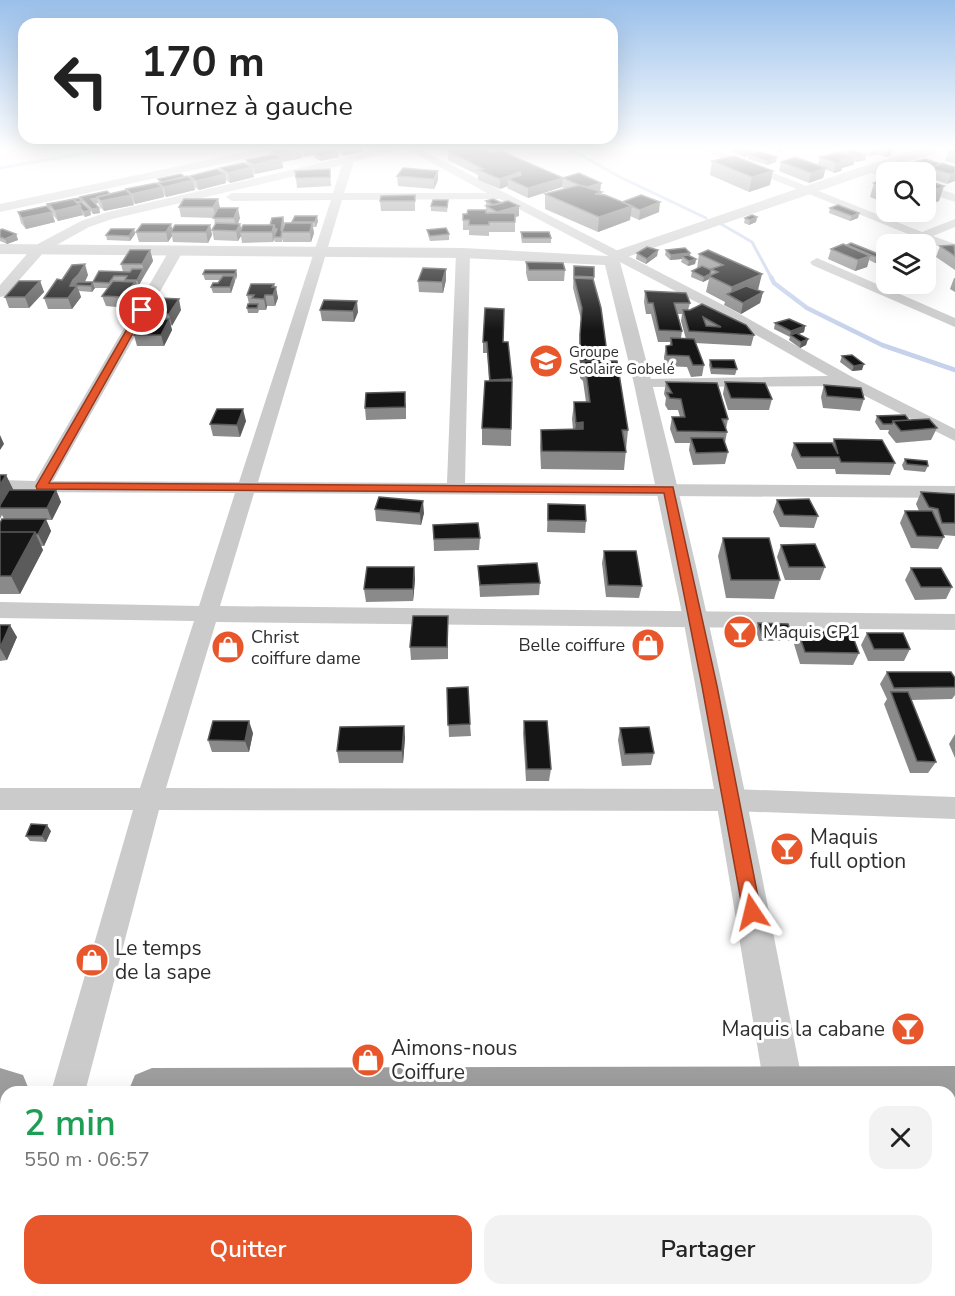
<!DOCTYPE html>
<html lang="fr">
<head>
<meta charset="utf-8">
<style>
  body { margin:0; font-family:"Nunito Sans",sans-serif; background:#f2f2f2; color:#222; height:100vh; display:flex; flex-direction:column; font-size:22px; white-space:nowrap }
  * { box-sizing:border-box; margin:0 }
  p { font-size:20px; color:#767676 }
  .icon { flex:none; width:33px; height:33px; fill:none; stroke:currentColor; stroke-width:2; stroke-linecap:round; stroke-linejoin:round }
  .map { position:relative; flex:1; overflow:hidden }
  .side { position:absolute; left:0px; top:1086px; width:956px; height:210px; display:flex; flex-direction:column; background:#fff; border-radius:18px 18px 0 0; box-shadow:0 6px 24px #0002 }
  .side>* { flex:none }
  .hud { position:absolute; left:18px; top:18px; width:600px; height:126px; border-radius:18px; box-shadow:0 6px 24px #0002; background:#fff; color:#222; overflow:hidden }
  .fabs { position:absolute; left:876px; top:162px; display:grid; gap:12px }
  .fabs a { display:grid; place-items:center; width:60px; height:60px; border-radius:12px; background:#fff; box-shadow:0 6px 24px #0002; font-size:30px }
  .pin { position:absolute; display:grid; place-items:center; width:51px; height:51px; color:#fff; margin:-26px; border:3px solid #fff; border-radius:50%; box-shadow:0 2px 6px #0007 }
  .me { position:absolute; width:66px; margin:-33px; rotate:350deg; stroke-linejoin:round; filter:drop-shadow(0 0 4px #0008) }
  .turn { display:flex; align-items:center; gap:21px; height:126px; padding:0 24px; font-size:27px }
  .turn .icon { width:78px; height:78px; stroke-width:2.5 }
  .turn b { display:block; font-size:42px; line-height:51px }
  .round { display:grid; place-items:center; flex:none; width:63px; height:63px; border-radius:18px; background:#f2f2f2 }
  .head { display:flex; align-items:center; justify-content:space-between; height:102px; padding:0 24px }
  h1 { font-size:36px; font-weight:600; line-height:45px; color:#1e9e55 }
  .button { display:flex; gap:12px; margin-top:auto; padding:12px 24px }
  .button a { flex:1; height:69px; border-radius:18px; background:#e8572c; color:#fff; font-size:24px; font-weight:600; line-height:69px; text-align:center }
  .button a+a { background:#f2f2f2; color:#222 }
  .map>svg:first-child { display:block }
</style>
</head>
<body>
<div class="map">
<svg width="955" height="1296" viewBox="0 0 955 1296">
  <rect width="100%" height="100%" fill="#fff"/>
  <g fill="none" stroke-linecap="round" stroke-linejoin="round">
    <path stroke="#c6d2ec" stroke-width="3" d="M570,149L620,177L706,218
      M0,168L109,149
      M721,224L752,242L772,279"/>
    <path stroke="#c6d2ec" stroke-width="4.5" d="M771,277L774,283L807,308L882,345L955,370"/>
    <path fill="#cbcbcb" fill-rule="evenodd" d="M260,149H280L275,152L0,212V204Z
      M382,149H401L354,162L344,193H487L407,149H420L731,309L854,378L955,429V441L845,386L638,387L636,384L638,381L644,379L828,376L721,315L500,199L342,200L258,482L447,483L456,253L463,249L470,253L465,483L955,486V498L254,493L220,606L955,614V630L216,622L166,788L732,789L955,797V819L732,811L159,810L85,1092H51L133,810H0V788H140L194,621L0,618V602L199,606L235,493L0,492V480L35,481L169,251L176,247L183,251L53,481L239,482L331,200L232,201L226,197L232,193H333L342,165L112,219L89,227L44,252L5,296L0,297V285L34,246L81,221L108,212Z
      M698,149H713L922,232L955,219V227L933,236L955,244V253Z
      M869,166L890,172H886V178L865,171L863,169Z
      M926,185L955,194V202L926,192Z
      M817,258L955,318V327L812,265L810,262Z
      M92,1290H130L128,1296H90Z
      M425,1290H463V1296H425Z
      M763,1290H801V1296H763Z"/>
    <path fill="#cbcbcb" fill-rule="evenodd" d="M922,149H942L940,152L874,172L624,258L620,262C695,535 750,812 804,1090L803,1092H765L716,800L683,618L634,384L605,265L463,258L0,254V244L463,248L608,256L612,252L864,166Z"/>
    <path fill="#9e9e9e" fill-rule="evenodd" d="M955,1066V1114H950V1092H128L135,1075L152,1068Z
      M0,1068L23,1075L30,1092H6V1116H0Z"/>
  </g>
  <path fill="#8a8a8a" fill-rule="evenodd" d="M270,149H362V152L343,156L339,153V157L320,161L314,157L313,155L304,157L301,155L302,158L282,162L283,168L255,174L253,173L254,177L230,183L226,180V183L199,190L194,187L195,190L166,197L164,195V197L135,204L133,202L134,205L104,211L100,207L98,203L95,204L99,208L100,213L93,214L90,211L91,215L85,217L82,214L83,215L58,221L53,215L55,222L26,229L21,223L18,212L48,208L47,204L81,200L80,197L127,191L126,189L158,185V183H159L158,179L185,177L190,179V176L221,172L220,168L247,164L246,160L270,155Z
    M732,149H755L754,153L776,162L767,165L748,159L749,155L744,157L731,152Z
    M844,149H859V150L855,151L865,160L856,162L854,161L853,165L842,168L841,171L834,173L825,169L823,178L809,183L779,171L781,162L818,165L820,157L843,153L849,151Z
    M860,149H893L891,155L886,157L877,154L871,156L859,152Z
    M955,149V164L945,161L948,152Z
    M448,151L491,153L563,178L601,183L600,191L602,192V194L622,202L659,212L639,220L630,216V220L598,232L545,209V194L565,189L562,187L528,198L507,188L508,186L500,189L478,180V175L448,160Z
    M712,161L770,185L749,192L710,175Z
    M909,164L955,167L947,184L927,177V176L926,175V172H918L907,169Z
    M330,169L331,186L297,188L296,178Z
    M438,171V180L434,189L398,186L397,176Z
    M886,178V203L870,197L874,183Z
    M415,195V211H381L380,201Z
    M218,199L220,208L240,218L238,224H240L241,229L270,225L283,217L284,222L283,229L292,223V222L318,221L316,227H313L314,233L311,242H283V239L282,242H275L274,240L273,242L242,243L241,236L238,241L214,240L212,230L215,225L214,218L181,217L179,207Z
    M486,201L519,206V216L515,217V232H489V236L469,235V230H463V220L467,214L486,210Z
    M448,205L447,212L431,211V206Z
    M830,208L859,213L858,218L850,221L829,213Z
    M757,217L756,222L749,225L744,223L745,218Z
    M210,225L212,235L208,243L173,242L172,236L168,242H139L136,232L172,230Z
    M134,229L135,234L130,241L107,240L106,235Z
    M0,230L16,234L18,240L7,244L0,241Z
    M427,230L449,234V240L430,241L428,235Z
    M521,232L551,238V243H522L521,237Z
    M847,245L881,255L880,261L875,263L869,260L867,267L855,271L828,259L831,249L846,246Z
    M940,246H955V270L936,257Z
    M150,250L153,261L139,285H137L138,287L137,290L138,293L127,308L106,306L102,296L108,288H95L93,282L123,272L121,264Z
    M658,250L657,256L646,264L636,259L637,253Z
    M666,250L690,253V256L696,259L695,264L688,266L681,262L682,259L670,260L665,255Z
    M708,250L758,290H757L763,292L760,303L741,314L724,305L725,302L706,292L709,279L703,282L691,277L692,271L697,269L699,254Z
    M526,262L565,270L564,281H528L526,273Z
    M574,266L594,277V281L608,361L628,430L624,470L541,469L540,447L541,430L573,429L572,419L574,402H586L583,381L580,378L579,346L581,319L573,288Z
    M236,270L237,275L231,293H213L211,287L218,283L220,280H205L203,274Z
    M886,272L887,284H886L877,280L879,275Z
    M88,275L85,282L95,288L92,292L79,291L81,297L72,309H48L44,298L62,280Z
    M954,278H955V292L950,289Z
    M446,280L443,293L419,292L418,281Z
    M40,281L44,292L29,308H9L5,297Z
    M274,284L278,298L275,306H267L266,310H259L258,313H248L247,308L249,304L247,295Z
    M645,291L690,303L688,310L754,335L751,346L695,343L704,365L702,376L691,377L687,367L665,366L664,357L666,346H670V342H658L651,314H646L644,302ZM678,314H682L681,321L686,339L681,338L682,331Z
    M324,300L358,312L354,322L322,321L320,310Z
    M181,310L171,326L172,330L164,346H137L134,335L150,319L148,314Z
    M775,323L805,326L804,332L798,334L808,339L806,345L800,348L789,340L790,337L774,329Z
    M483,342H503L512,379L511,446L482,445V428L489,381L487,353H483Z
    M842,356L862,370L852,371L840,362Z
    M710,360L737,369L735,375L711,374L709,365Z
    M666,382L728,419L726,429L727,432L725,443L728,452L725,464L693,465L689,450L690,443H675L670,429L672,417H680L678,410H668L665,405L666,398L664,394Z
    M725,382L772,399L769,410H728L723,394Z
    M824,385L864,399L860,411L823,408L821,397Z
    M406,403V419L366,420L365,408Z
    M877,416L909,420L937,428L931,440L896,443L888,433L889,430H880L875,422Z
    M246,421L240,437L213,436L210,424Z
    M834,439L895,463L890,475L836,474L835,469H797L791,455L794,443L832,444Z
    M905,459L928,466L925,472L904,470L902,465Z
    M0,475H6L13,490H56L61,502L52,520H46L51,531L44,546H41L43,550L20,594H0V523L4,519L2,515L0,519Z
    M921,492L955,494V536L943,535L944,537L938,549L911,548L900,523L905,511H919L916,504Z
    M777,500L818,516L814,528L780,527L773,512Z
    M548,504L586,521L585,533L547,532Z
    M375,509L424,513L421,525L376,521Z
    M433,525L480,538L479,550L434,551Z
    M723,538L780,580L774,599L726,598L718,556Z
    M781,545L825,567L820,580H785L777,557Z
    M604,551L642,586L639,598L606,597L602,563Z
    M478,566L540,583L539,595L480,597Z
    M414,567L415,580L413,601L366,602L364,589Z
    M911,568L952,587L946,599L915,600L905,580Z
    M448,616V659L411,660L410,647Z
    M732,623L754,638L752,644H735L730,629Z
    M758,623L792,635L789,641H759L756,630Z
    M0,625L17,637L7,660L0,661Z
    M798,631L859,653L853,665L800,664L794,644Z
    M867,633L910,649L904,661H868L861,645Z
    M887,672L955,678V695L952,699L911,700L936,762L928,773H910L884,704L887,699L880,684Z
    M447,688L470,724L471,736L449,737Z
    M524,721L551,769L549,781H526L523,733Z
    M404,726L405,738L403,763H339L337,751Z
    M620,728L654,753L651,765L622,766L618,740Z
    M253,733L249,752H212L208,740Z
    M955,734V758L949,744Z
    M51,831L46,842L30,841L26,836Z
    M955,1206V1269L950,1271V1208Z
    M704,1290H777L778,1296H705Z"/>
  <path fill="#5b5b5b" d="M297,149H301L302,158L282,162L283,168L255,174L253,165L277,159V154Z
    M303,149H330L313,153V155L304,157Z
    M343,149H362V152L343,156Z
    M755,149L754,154L744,157L745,152Z
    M778,149H789L778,152Z
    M873,149H878L877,154L871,156Z
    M888,149H893L891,155L886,157Z
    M339,152V157L320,161V157Z
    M866,155L865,160L856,162L858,157Z
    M856,156L853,165L842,168L841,171L834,173L836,163L840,160Z
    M777,157L776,162L767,165L768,161Z
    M252,167L254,177L230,183L228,173Z
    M826,168L823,178L809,183L811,173Z
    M438,171V180L434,189V179Z
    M773,171L770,185L749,192L752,177Z
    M520,172V182L508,179V186L500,189V179Z
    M955,173V181L947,184L951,174Z
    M225,174L226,183L199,190L196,181Z
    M563,178L562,187L528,198V188Z
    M193,180L195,190L166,197L164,187Z
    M601,183L600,192L584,188Z
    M944,186L939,201L926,206V194Z
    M162,187L164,197L135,204L132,194Z
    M131,195L134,205L104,211L101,201Z
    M97,198L98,203L92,204L91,199Z
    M218,199L220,209L216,218L213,207Z
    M82,201L83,206H80L83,215L58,221L55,211L52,207Z
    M660,202L659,212L639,220L640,210Z
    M519,206V216L497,222V212Z
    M632,206L630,220L598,232L599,217Z
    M50,208L55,222L26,229L22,218L51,212Z
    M99,208L100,213L93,214L92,209Z
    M238,208L240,218L236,228L234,218Z
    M90,210L91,215L85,217L84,212Z
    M859,213L858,218L850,221L852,216Z
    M317,216L318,221L316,227L315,222Z
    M283,217L284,222L281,235V230Z
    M757,217L756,222L749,225L750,220Z
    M312,223L314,233L311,242L310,232Z
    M171,224L173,232H171L172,236L168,242L166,232Z
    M240,224L242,232H240L241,236L238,241L236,231Z
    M210,225L212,235L208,243L206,232Z
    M274,225L276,235L274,237L273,242L272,232Z
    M134,229L135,234L130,241L129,236Z
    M16,234L18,240L7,244L5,239Z
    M150,250L153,261L145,274L142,264Z
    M658,250L657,256L646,264L647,259Z
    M690,253L689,258L682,256V259L670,260L671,255Z
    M881,255L880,261L875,263L876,257Z
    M870,256L867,267L855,271L858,260Z
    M696,259L695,264L688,266L689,261Z
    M85,264L88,275L83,285L77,286L81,297L72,309L68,298L70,286L73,280Z
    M143,269L145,274L139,285L137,280Z
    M446,269V280L443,293L442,282Z
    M236,270L237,275L236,280L235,274Z
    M710,274L709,279L703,282L704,277Z
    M762,274L758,290L736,300L730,296L732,287Z
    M234,276L235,281L231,293L230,287Z
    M40,281L44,292L29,308L25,297Z
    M93,282L95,288L92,292L91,286Z
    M135,282H136L138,287L137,290L138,293L127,308L124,297Z
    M274,284L275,291L276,287L278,298L275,306L272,287Z
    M763,292L760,303L741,314L743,303Z
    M265,295L267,306L266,310L264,299Z
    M179,299L181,310L172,326L169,314Z
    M357,301L358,312L354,322L353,311Z
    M169,319L172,330L164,346L161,335Z
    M805,326L804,332L793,336L791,335L790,337L791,331Z
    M808,339L806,345L800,348L801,342Z
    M864,364L862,370L852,371L854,366Z
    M243,409L246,421L240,437L237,425Z
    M583,422L581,440L574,441L576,423Z
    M0,435L4,444L0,450Z
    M6,475L15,493L0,508V485Z
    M56,490L61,502L52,520L47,508Z
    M423,501L424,513L421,525L420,513Z
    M46,519L51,531L44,546L38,534Z
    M35,532L43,550L20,594L11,576Z
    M414,567L415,580L413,601V589Z
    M10,625L17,637L7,660L0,648Z
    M249,721L253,733L249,752L245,741Z
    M404,726L405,738L403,763L402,751Z
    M47,825L51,831L46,842L42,836Z
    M955,1267V1269L950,1271V1269Z"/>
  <path fill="#151515" stroke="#5b5b5b" stroke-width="1.5" fill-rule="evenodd" d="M269,149H297L277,154Z
    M329,149H333L339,152L320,157L313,153Z
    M455,149H482L491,153L501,151L563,178L579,173L601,183L587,187L579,185L563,178L528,188L508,179L521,175L520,172L500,179L478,170L483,169L448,151Z
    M737,149H755L745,152Z
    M955,149V154L948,152Z
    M852,150L866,155L858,157L854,156H856L843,152Z
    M758,151L777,157L768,161L749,155Z
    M839,152L856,156L840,160L844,162L836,163L820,157Z
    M275,154L282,158L253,165L246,160Z
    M734,156L773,171L752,177L712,161Z
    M795,157L826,168L811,173L781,162Z
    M925,159L941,164L930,168L929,171L909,164Z
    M244,163L252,167L228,173L220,168Z
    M942,163L955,167V173L951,174L930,168Z
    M403,168L438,171L434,179L397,176Z
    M217,169L225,174L196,181L190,176Z
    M330,169V177L296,178L295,171Z
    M181,174L185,177L162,182L158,179Z
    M187,176L193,180L164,187L158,183Z
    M886,178V187L874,183Z
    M926,180L944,186L926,194Z
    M156,183L162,187L132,194L126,189Z
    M579,185L602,192L595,194L605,195L632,206L599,217L545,194Z
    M126,190L131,195L101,201L97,197Z
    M107,191L110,194L97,197L98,198L91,199L99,208L92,209L80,197Z
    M415,195V201H380L381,196Z
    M641,195L660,202L640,210L622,202Z
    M79,198L82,201L76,202L73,199L49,204L50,208L47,204Z
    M73,199L80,205L55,211L49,204Z
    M184,199H218L213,207H179Z
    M493,199L502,203L494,205L486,201Z
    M433,200H448L447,207L431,206Z
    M508,201L519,206L497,212L486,206L492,205Z
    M81,202L90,210L84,212L81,209L80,205L77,203Z
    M838,205L859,213L852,216L830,208Z
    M47,206L52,212L22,218L18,212Z
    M218,208H238L234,218H213Z
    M468,210H486V213H515V222H489V225H469V220H463V214H467Z
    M752,215L757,217L750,220L745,218Z
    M295,216H317L315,222H292Z
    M283,217L281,230H282L281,237H274L277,229H275L274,225H270L272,218Z
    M216,223L240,224L236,231L212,230Z
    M285,223H312L310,232H282Z
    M142,224H171L166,232H136Z
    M175,225H210L206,232H171Z
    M243,225H274L272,232H240Z
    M446,228L449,234L430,236L427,230Z
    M2,229L16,234L5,239L0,237V230Z
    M111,229H134L129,236L106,235Z
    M521,232H549L551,238H523Z
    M851,243L881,255L876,257L847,245Z
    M843,244L870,256L858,260L831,249Z
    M954,245L955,256L940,246Z
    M647,247L658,250L647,259L637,253Z
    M685,248L690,253L671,255L666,250Z
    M130,250H150L142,264H121Z
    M708,250L762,274L732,287L709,276L718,272L711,269L723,265L699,254Z
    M688,255L696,259L689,261L682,256Z
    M526,262L563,263L565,270H529Z
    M85,264L79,274L73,280L70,286H77L68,298H44L57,279L62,280L72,265Z
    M574,266L594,267V277L574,276Z
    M702,266L711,270L710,274L704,277L692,271Z
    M423,268L446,269L442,282L418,281Z
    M132,269H143L137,280H125L127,276H114L109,283L93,282L99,271L130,272Z
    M205,270H236L235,274H203Z
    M886,272V278L879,275Z
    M223,276H234L230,287H211L213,283H218Z
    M574,278L593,279L601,308L608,361H582L581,366L580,335L582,308Z
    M19,281H40L25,297H5Z
    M113,281L135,282L124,297L102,296Z
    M78,282H93L91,286L74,285Z
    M251,284H274L272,287H276L273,295H265L264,299L252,298L254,295H247Z
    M746,286L763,292L743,303L727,294Z
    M645,291L686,293L690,303H674L682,331L659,330L653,303H648Z
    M159,298L179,299L169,314H148Z
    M324,300L357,301L353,311L320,310Z
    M248,304H258L257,308H247Z
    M702,304L746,325L754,335L689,331L683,310H690ZM703,317L721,327L706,326Z
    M485,308L504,309L503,342H508L512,379L490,380L487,342H483Z
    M143,319H169L161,335H134Z
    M789,319L805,326L791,331L775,323Z
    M796,333L808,339L801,342L791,335Z
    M671,338L694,339L704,365H693L689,356L667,355L666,346L672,345Z
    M852,355L864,364L854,366L842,356Z
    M710,360H734L737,369L712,368Z
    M582,361H617L628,430H622L626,452L542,451L541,430L583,429V422L576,423L574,402H590L585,363Z
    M485,381H512L511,429L482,428Z
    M666,382L717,383L728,419H722L727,432L677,431L672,417H685L681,399L670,398L667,393H672Z
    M725,382L765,383L772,399L731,398Z
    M824,385L861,388L864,399L827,396Z
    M405,392V407L365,408L366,393Z
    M217,409H243L237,425L210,424Z
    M905,415L909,420L893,421L892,424H883L877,416Z
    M929,419L937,428L901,431L893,421Z
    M691,438H723L728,452L696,453Z
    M834,439L882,440L895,463L841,462L839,457H801L794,443H832L838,454Z
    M905,459L927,461L928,466L907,464Z
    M0,475H6L0,485Z
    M9,490H56L47,508H0V505Z
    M921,492L955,494V523H942L938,509L929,507Z
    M379,497L423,501L420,513L375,509Z
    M809,499L818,516L784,515L777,500Z
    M548,504L585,505L586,521L548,520Z
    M905,511H932L944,537L917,536Z
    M2,519H46L38,534H36L35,532H0V523Z
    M478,523L480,538L434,539L433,525Z
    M0,532H35L11,576H0Z
    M723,538H769L780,580H731Z
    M815,544L825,567H789L781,545Z
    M604,551H636L642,586L608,585Z
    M537,563L540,583L480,585L478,566Z
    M367,567H414L413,589H364Z
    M911,568H941L952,587H921Z
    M413,616H448L447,647H410Z
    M732,623H749L754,638H737Z
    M758,623L788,624L792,635H762Z
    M0,625H10L0,648Z
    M798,631L851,632L859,653L805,652Z
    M867,633H903L910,649H874Z
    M887,672H951L955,678V687L894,688Z
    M468,687L470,724L448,725L447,688Z
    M891,692H908L936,762L917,761Z
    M213,721H249L245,741L208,740Z
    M524,721H547L551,769H527Z
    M404,726L402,751H337L340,727Z
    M649,727L654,753L625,754L620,728Z
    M31,824L47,825L42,836H26Z
    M955,1206V1267H953L950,1259V1208Z
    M492,1290H575L576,1296H493Z
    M714,1290H777L778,1296H716Z
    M855,1290H936L939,1296H837Z"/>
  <linearGradient id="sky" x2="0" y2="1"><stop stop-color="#9ac0ea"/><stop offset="0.45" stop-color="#fff"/><stop offset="1" stop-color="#fff" stop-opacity="0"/></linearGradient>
  <rect width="955" height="330" fill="url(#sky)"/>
  <path fill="#e8572c" stroke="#97391d" stroke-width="1.5" d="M142,307L146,310L49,483L673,487L717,686L761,912L758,917L752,920L746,917L743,912L702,686L664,493L37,489L36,486L138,310Z"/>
  <defs>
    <symbol id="school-disc" viewBox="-11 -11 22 22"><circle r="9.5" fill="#e8572c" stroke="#fff"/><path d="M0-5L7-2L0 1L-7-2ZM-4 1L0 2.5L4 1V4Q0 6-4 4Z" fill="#fff"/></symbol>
    <symbol id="bar-disc" viewBox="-11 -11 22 22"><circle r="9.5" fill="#e8572c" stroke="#fff"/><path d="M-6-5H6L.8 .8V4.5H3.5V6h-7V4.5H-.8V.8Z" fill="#fff"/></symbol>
    <symbol id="shop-disc" viewBox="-11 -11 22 22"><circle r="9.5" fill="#e8572c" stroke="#fff"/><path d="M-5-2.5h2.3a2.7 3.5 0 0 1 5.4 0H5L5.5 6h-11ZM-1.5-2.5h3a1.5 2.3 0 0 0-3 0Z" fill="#fff"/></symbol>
  </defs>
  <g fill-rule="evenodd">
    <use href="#school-disc" x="527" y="342" width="38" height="38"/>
    <use href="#bar-disc" x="721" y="613" width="38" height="38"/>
    <use href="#shop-disc" x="629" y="626" width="38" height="38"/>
    <use href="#shop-disc" x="209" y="628" width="38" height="38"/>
    <use href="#bar-disc" x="768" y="830" width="38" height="38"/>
    <use href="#shop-disc" x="73" y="941" width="38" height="38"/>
    <use href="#bar-disc" x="889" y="1010" width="38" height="38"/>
    <use href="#shop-disc" x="349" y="1041" width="38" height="38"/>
  </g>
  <g text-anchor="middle" stroke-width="6" stroke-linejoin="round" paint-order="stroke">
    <g font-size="15" fill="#2e2e2e" stroke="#fff" text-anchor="start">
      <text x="569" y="357">Groupe<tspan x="569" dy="17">Scolaire Gobelé</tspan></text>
    </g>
    <g font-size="18" fill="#2e2e2e" stroke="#fff" text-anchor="start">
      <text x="763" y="638">Maquis CP1</text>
      <text x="251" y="643">Christ<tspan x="251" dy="21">coiffure dame</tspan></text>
      <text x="625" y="651" text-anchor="end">Belle coiffure</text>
    </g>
    <g font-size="21" fill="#2e2e2e" stroke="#fff" text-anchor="start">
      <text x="810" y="844">Maquis<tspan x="810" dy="24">full option</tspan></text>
      <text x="115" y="955">Le temps<tspan x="115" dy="24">de la sape</tspan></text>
      <text x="885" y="1036" text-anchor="end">Maquis la cabane</text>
      <text x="391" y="1055">Aimons-nous<tspan x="391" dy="24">Coiffure</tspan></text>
    </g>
  </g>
</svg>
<div class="fabs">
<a><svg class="icon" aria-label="search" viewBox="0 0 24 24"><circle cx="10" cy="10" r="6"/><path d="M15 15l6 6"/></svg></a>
<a><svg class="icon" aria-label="layers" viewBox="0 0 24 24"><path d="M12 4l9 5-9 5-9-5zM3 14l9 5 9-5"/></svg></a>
</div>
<div class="pin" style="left:142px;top:310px;background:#d93025"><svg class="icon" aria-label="arrive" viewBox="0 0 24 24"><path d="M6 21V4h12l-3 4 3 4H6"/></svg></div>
<svg class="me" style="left:752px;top:912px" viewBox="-20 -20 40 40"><path d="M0-17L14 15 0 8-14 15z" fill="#e8572c" stroke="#fff" stroke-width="4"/></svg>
<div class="hud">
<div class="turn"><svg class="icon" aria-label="left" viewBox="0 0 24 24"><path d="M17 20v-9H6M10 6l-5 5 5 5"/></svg><div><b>170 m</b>Tournez à gauche</div></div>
</div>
<section class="side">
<div class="head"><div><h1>2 min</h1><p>550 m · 06:57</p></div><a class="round"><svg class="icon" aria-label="close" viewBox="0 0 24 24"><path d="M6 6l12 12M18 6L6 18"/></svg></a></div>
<div class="button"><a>Quitter</a><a>Partager</a></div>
</section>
</div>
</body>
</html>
